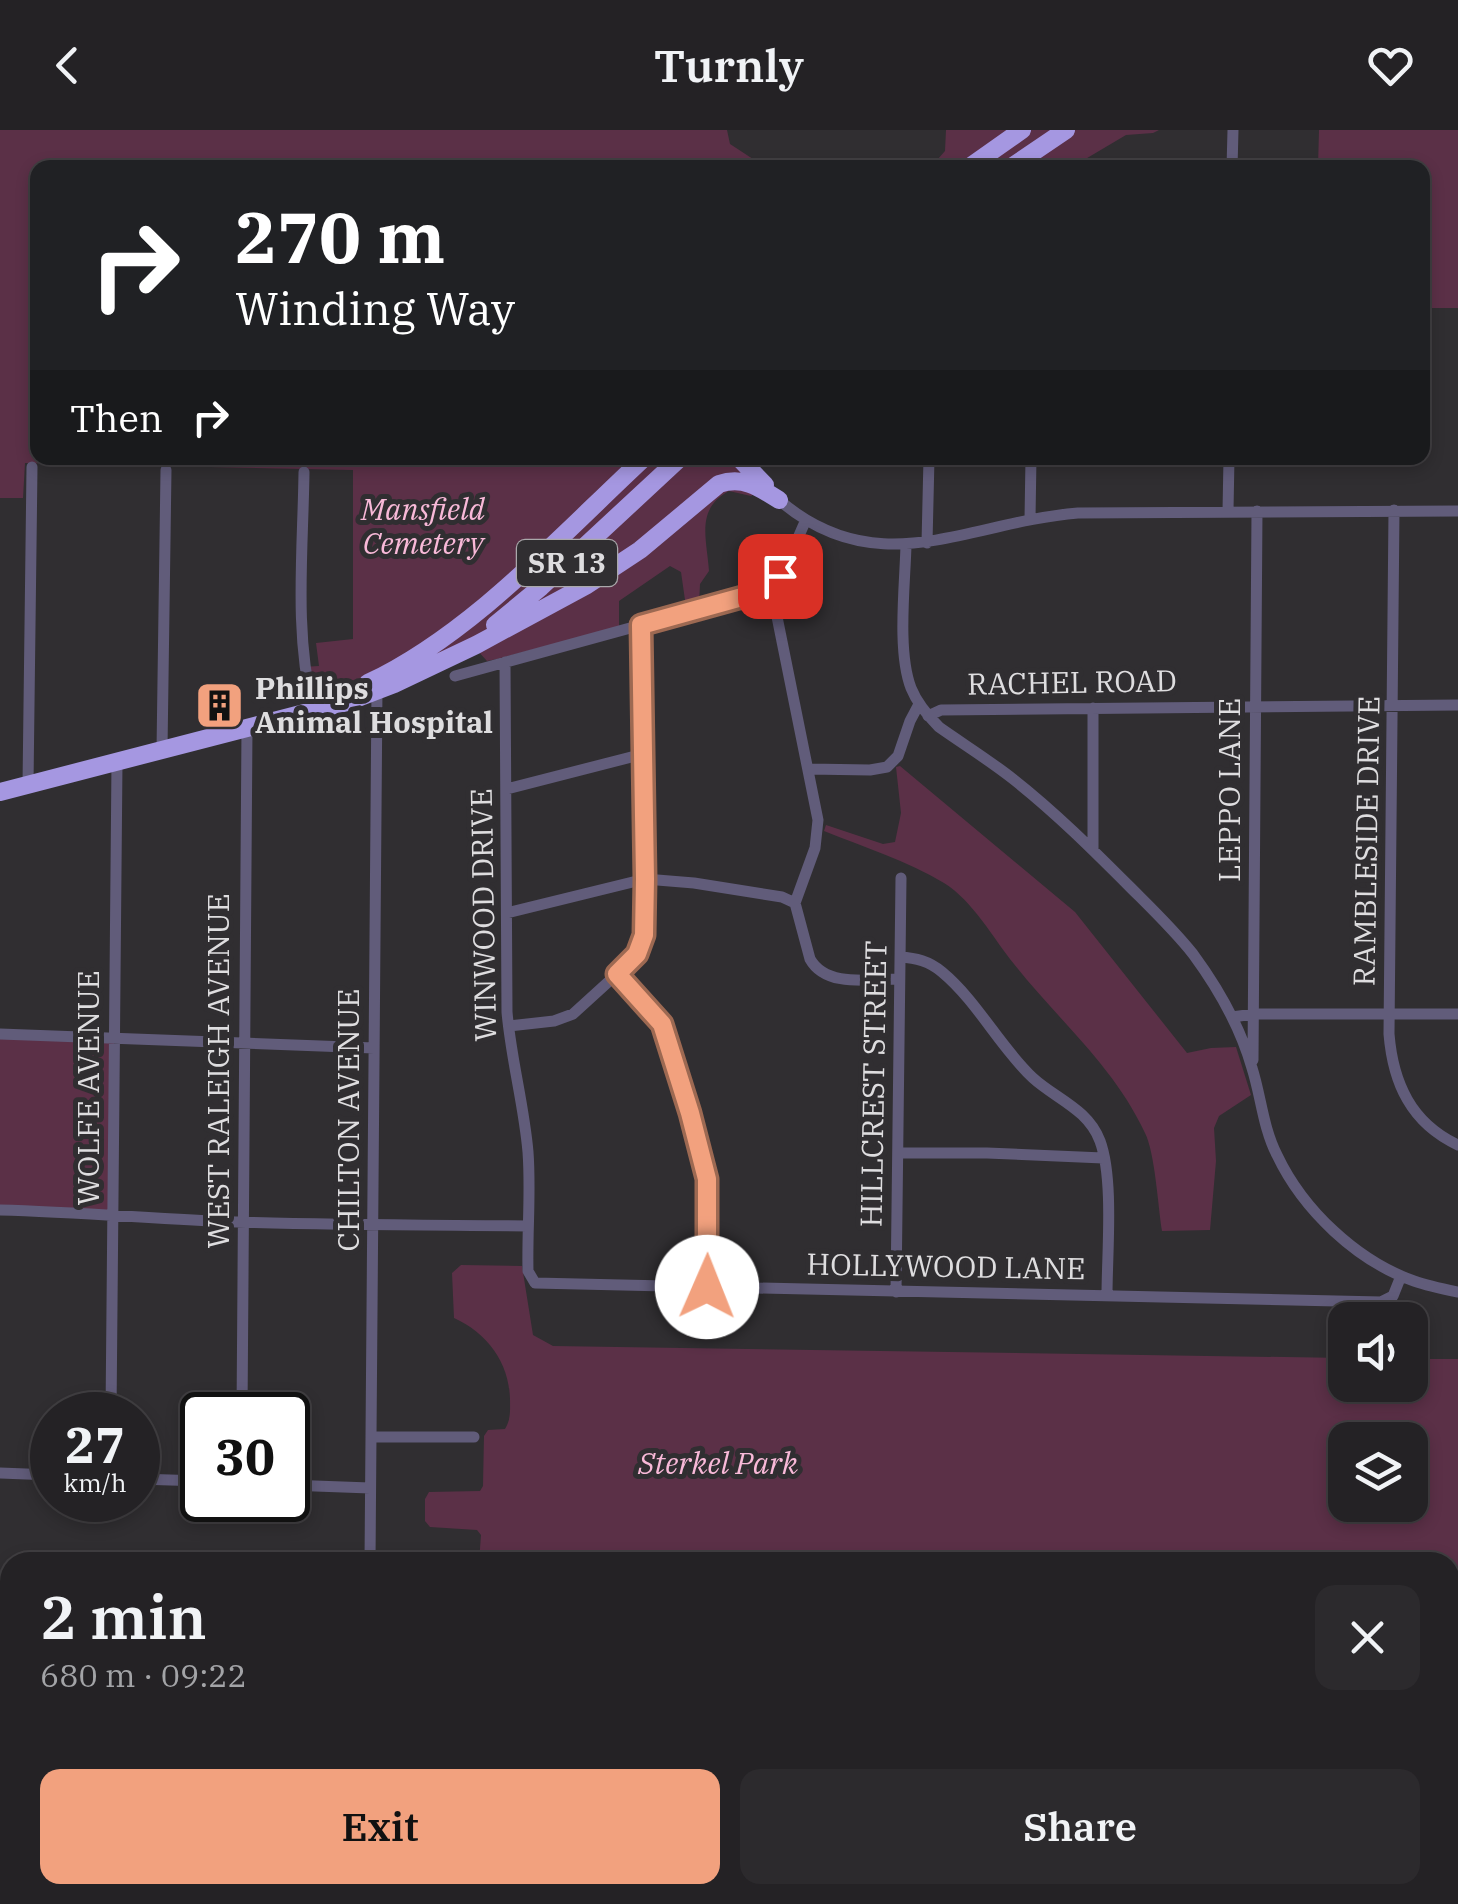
<!DOCTYPE html>
<html lang="en">
<head>
<meta charset="utf-8">
<style>
  body { margin:0; font-family:"IBM Plex Serif",serif; background:#2c2a2d; color:#f1f3f6; height:100vh; display:flex; flex-direction:column; font-size:38px; white-space:nowrap }
  * { box-sizing:border-box; margin:0 }
  p { font-size:32px; color:#a3a4a7 }
  .icon { flex:none; width:55px; height:55px; fill:none; stroke:currentColor; stroke-width:2; stroke-linecap:round; stroke-linejoin:round }
  .map { position:relative; flex:1; overflow:hidden }
  .details { position:absolute; left:0px; top:1422px; width:1460px; height:352px; display:flex; flex-direction:column; background:#242225; border-radius:30px 30px 0 0; box-shadow:0 5px 15px #0003,0 0 0 2px #413f42 }
  .details>* { flex:none }
  .banner { position:absolute; left:30px; top:30px; width:1400px; height:305px; border-radius:20px; box-shadow:0 5px 15px #0003,0 0 0 2px #413f42; background:#202124; color:#fff; overflow:hidden }
  .buttons { position:absolute; left:1328px; top:1172px; display:grid; gap:20px }
  .buttons a { display:grid; place-items:center; width:100px; height:100px; border-radius:20px; background:#242225; box-shadow:0 5px 15px #0003,0 0 0 2px #413f42; font-size:50px }
  .speed { position:absolute; left:30px; top:1262px; display:flex; gap:20px; font-size:50px; font-weight:700; text-align:center }
  .speed>* { display:grid; place-content:center; width:130px; height:130px; border-radius:50%; background:#242225; box-shadow:0 5px 15px #0003,0 0 0 2px #413f42; line-height:1 }
  .speed small { font-size:25px; font-weight:400 }
  .speed .limit { border:5px solid #111; border-radius:15px; background:#fff; color:#111 }
  .pin { position:absolute; display:grid; place-items:center; width:85px; height:85px; color:#fff; margin:-42px; border-radius:20px; box-shadow:0 5px 15px #0006 }
  .me { position:absolute; width:110px; margin:-55px; rotate:1deg; stroke-linejoin:round; filter:drop-shadow(0 0 8px #0008) }
  .turn { display:flex; align-items:center; gap:35px; height:210px; padding:0 40px; font-size:45px }
  .turn .icon { width:130px; height:130px; stroke-width:2.5 }
  .turn b { display:block; font-size:70px; line-height:85px }
  .then { display:flex; align-items:center; height:95px; padding:0 40px; background:#0003; gap:20px; font-size:38px }
  .round { display:grid; place-items:center; flex:none; width:105px; height:105px; border-radius:20px; background:#2c2a2d }
  .headline { display:flex; align-items:center; justify-content:space-between; height:170px; padding:0 40px }
  h1 { font-size:60px; font-weight:600; line-height:75px }
  .cta { display:flex; gap:20px; margin-top:auto; padding:20px 40px }
  .cta a { flex:1; height:115px; border-radius:20px; background:#f2a17e; color:#111; font-size:40px; font-weight:600; line-height:115px; text-align:center }
  .cta a+a { background:#2c2a2d; color:#f1f3f6 }
  header { display:flex; justify-content:space-between; align-items:center; height:130px; padding:0 40px; background:#242225; font-size:45px; font-weight:600 }
  .map>svg:first-child { display:block }
</style>
</head>
<body>
<header><svg class="icon" aria-label="back" viewBox="0 0 24 24"><path d="M15 5l-7 7 7 7"/></svg>Turnly<svg class="icon" aria-label="heart" viewBox="0 0 24 24"><path d="M12 20l-8-8c-3-5 5-10 8-4 3-6 11-1 8 4z"/></svg></header>
<div class="map">
<svg width="1458" height="1774" viewBox="0 0 1458 1774">
  <rect width="100%" height="100%" fill="#302e31"/>
  <path fill="#5b3047" fill-rule="evenodd" d="M0,0H727L730,14L765,37L38,38V328H746L757,362L751,366L729,361C695,379 707,409 709,441L700,454L699,474L689,477L685,470L681,442L670,436L619,471V497L497,529L487,531L477,520L308,587L302,537L319,536L316,513L353,509V340L25,333L23,368H0Z
    M946,0H1159L1153,3L1126,5L1072,37L930,38L945,21Z
    M1319,0H1458V178H1428L1427,226L1422,224V38L1318,37Z
    M900,636L1075,782L1187,923L1211,918L1236,917L1251,965L1219,986L1214,998L1216,1031L1210,1100L1162,1101C1158,1076 1155,1023 1145,1003C1114,936 1058,890 1014,834C993,808 973,771 944,753C907,731 864,717 824,701L826,695L883,714L895,712L901,683L896,637Z
    M0,904L114,910L113,1086L0,1080Z
    M461,1135L522,1136L533,1205L553,1216L1345,1228V1255H1410V1229H1458V1610L1450,1611V1432H888L851,1421L827,1428L824,1432H479L481,1405L477,1400L430,1397L425,1391V1369L429,1362L480,1361L483,1356L484,1306L488,1300L505,1299C511,1289 510,1281 510,1269C509,1232 487,1203 454,1188L452,1143ZM1345,1310H1410V1375H1345Z
    M1450,1689H1458V1774H1140L1145,1765H1450Z"/>
  <g fill="none" stroke-linecap="round" stroke-linejoin="round">
    <path stroke="#615c7a" stroke-width="11" d="M1232,38L1233,0
      M304,342C303,421 294,502 313,579
      M779,370C878,455 968,392 1078,383L1458,381
      M1394,380L1389,904C1393,953 1411,993 1458,1015
      M1228,381L1229,328
      M1030,389L1031,328
      M927,413L929,328
      M906,415C905,455 897,522 911,558C917,573 927,585 939,597C963,614 989,630 1013,649C1055,682 1093,720 1130,757C1152,779 1174,800 1193,824C1218,858 1240,896 1252,938C1261,966 1263,998 1277,1025C1303,1080 1357,1131 1414,1151C1428,1156 1443,1159 1458,1162
      M771,457L818,690L815,718L795,773
      M505,532L507,882C511,929 524,975 528,1022C531,1062 527,1102 528,1141L535,1153L1381,1172L1393,1166L1401,1146
      M455,546L765,461C784,450 796,410 806,390
      M928,586L941,580L1458,575
      M162,620L166,340
      M809,639L870,640L887,637L898,626L910,591L919,574
      M28,655L32,337
      M507,659L643,624
      M1093,720V578
      M507,783L645,749L694,753L782,767L795,773L810,829C826,858 870,849 899,849
      M900,827C916,828 929,831 942,842C978,872 999,916 1033,948C1056,969 1088,979 1100,1011C1114,1049 1107,1123 1107,1165
      M617,844L662,894L675,929L707,1049V1157
      M1232,887L1254,884H1458
      M509,896L554,891L573,884L617,844L641,815L645,793V749L641,495
      M0,904L374,918
      M1253,930L1257,381
      M898,1023H987L1103,1028
      M0,1080C79,1082 158,1089 237,1092C334,1095 431,1095 528,1096
      M896,1162L901,748
      M111,1285L117,632
      M242,1285L247,598
      M371,1307H474
      M0,1343L52,1345
      M138,1349L202,1351
      M288,1355L370,1358
      M370,1432L377,558
      M114,1765L118,1774
      M864,1765L875,1774
      M713,1774L720,1765
      M734,1774L741,1765"/>
    <path stroke="#9286c4" stroke-width="14" d="M0,1518L10,1525
      M360,1765L373,1774"/>
    <path stroke="#a597e1" stroke-width="18" d="M968,38L1022,0
      M1010,38L1066,0
      M739,328L765,355
      M495,495L541,457L680,328
      M368,553C471,505 561,405 644,328
      M0,662L347,572L394,554L476,515L587,455L640,420L719,354C743,346 759,357 779,370"/>
  </g>
  <g fill="none" stroke-linecap="round" stroke-linejoin="round">
    <defs>
      <path id="route" d="M707,1157V1049L690,983L662,894L617,844L637,824L644,805L645,749L641,495L764,461L772,457L780,446"/>
    </defs>
    <use href="#route" stroke="#9d6952" stroke-width="25"/>
    <use href="#route" stroke="#f2a17e" stroke-width="18"/>
  </g>
  <defs>
    <symbol id="building-square" viewBox="-11 -11 22 22"><rect x="-9" y="-9" width="18" height="18" rx="4" fill="#f2a17e" stroke="#302e31"/><path d="M-4-6H4V6H1V3H-1V6H-4ZM-2.5-4.3h1.7v1.8h-1.7ZM.8-4.3h1.7v1.8H.8ZM-2.5-1h1.7V.8h-1.7ZM.8-1h1.7V.8H.8Z" fill="#111"/></symbol>
  </defs>
  <g fill-rule="evenodd">
    <use href="#building-square" x="192" y="548" width="55" height="55"/>
  </g>
  <g text-anchor="middle" stroke-width="10" stroke-linejoin="round" paint-order="stroke">
    <rect fill="#302e31" stroke="#aaa8ab" stroke-width="2.5" x="517" y="410" width="100" height="46" rx="8"/>
    <g font-size="28" font-weight="bold" fill="#dedddf">
      <text x="567" y="443">SR 13</text>
    </g>
    <g font-size="30" font-style="italic" fill="#f8b9d8" stroke="#302e31">
      <text x="423" y="390">Mansfield<tspan x="423" dy="34">Cemetery</tspan></text>
      <text x="718" y="1344">Sterkel Park</text>
    </g>
    <g font-size="30" fill="#dedddf" stroke="#302e31">
      <text transform="translate(1072 553) rotate(-1)" y="10">RACHEL ROAD</text>
      <text transform="translate(1230 660) rotate(-90)" y="10">LEPPO LANE</text>
      <text transform="translate(1367 711) rotate(-89)" y="10">RAMBLESIDE DRIVE</text>
      <text transform="translate(484 785) rotate(-91)" y="10">WINWOOD DRIVE</text>
      <text transform="translate(219 941) rotate(-90)" y="10">WEST RALEIGH AVENUE</text>
      <text transform="translate(874 954) rotate(-89)" y="10">HILLCREST STREET</text>
      <text transform="translate(89 958) rotate(-90)" y="10">WOLFE AVENUE</text>
      <text transform="translate(349 990) rotate(-90)" y="10">CHILTON AVENUE</text>
      <text transform="translate(946 1137) rotate(1)" y="10">HOLLYWOOD LANE</text>
    </g>
    <g font-size="30" font-weight="bold" fill="#dedddf" stroke="#302e31" text-anchor="start">
      <text x="255" y="569">Phillips<tspan x="255" dy="34">Animal Hospital</tspan></text>
    </g>
  </g>
</svg>
<div class="buttons">
<a><svg class="icon" aria-label="sound" viewBox="0 0 24 24"><path d="M4 9h4l5-4v14l-5-4H4zM17 9q2 3 0 6"/></svg></a>
<a><svg class="icon" aria-label="layers" viewBox="0 0 24 24"><path d="M12 4l9 5-9 5-9-5zM3 14l9 5 9-5"/></svg></a>
</div>
<div class="speed"><div>27<small>km/h</small></div><div class="limit">30</div></div>
<div class="pin" style="left:780px;top:446px;background:#d93025"><svg class="icon" aria-label="arrive" viewBox="0 0 24 24"><path d="M6 21V4h12l-3 4 3 4H6"/></svg></div>
<svg class="me" style="left:707px;top:1157px" viewBox="-20 -20 40 40"><circle r="19" fill="#fff"/><path d="M0-13L10 11 0 6-10 11z" fill="#f2a17e"/></svg>
<div class="banner">
<div class="turn"><svg class="icon" aria-label="right" viewBox="0 0 24 24"><path d="M7 20v-9h11M14 6l5 5-5 5"/></svg><div><b>270 m</b>Winding Way</div></div>
<div class="then">Then<svg class="icon" aria-label="right" viewBox="0 0 24 24"><path d="M7 20v-9h11M14 6l5 5-5 5"/></svg></div>
</div>
<section class="details">
<div class="headline"><div><h1>2 min</h1><p>680 m · 09:22</p></div><a class="round"><svg class="icon" aria-label="close" viewBox="0 0 24 24"><path d="M6 6l12 12M18 6L6 18"/></svg></a></div>
<div class="cta"><a>Exit</a><a>Share</a></div>
</section>
</div>
</body>
</html>
